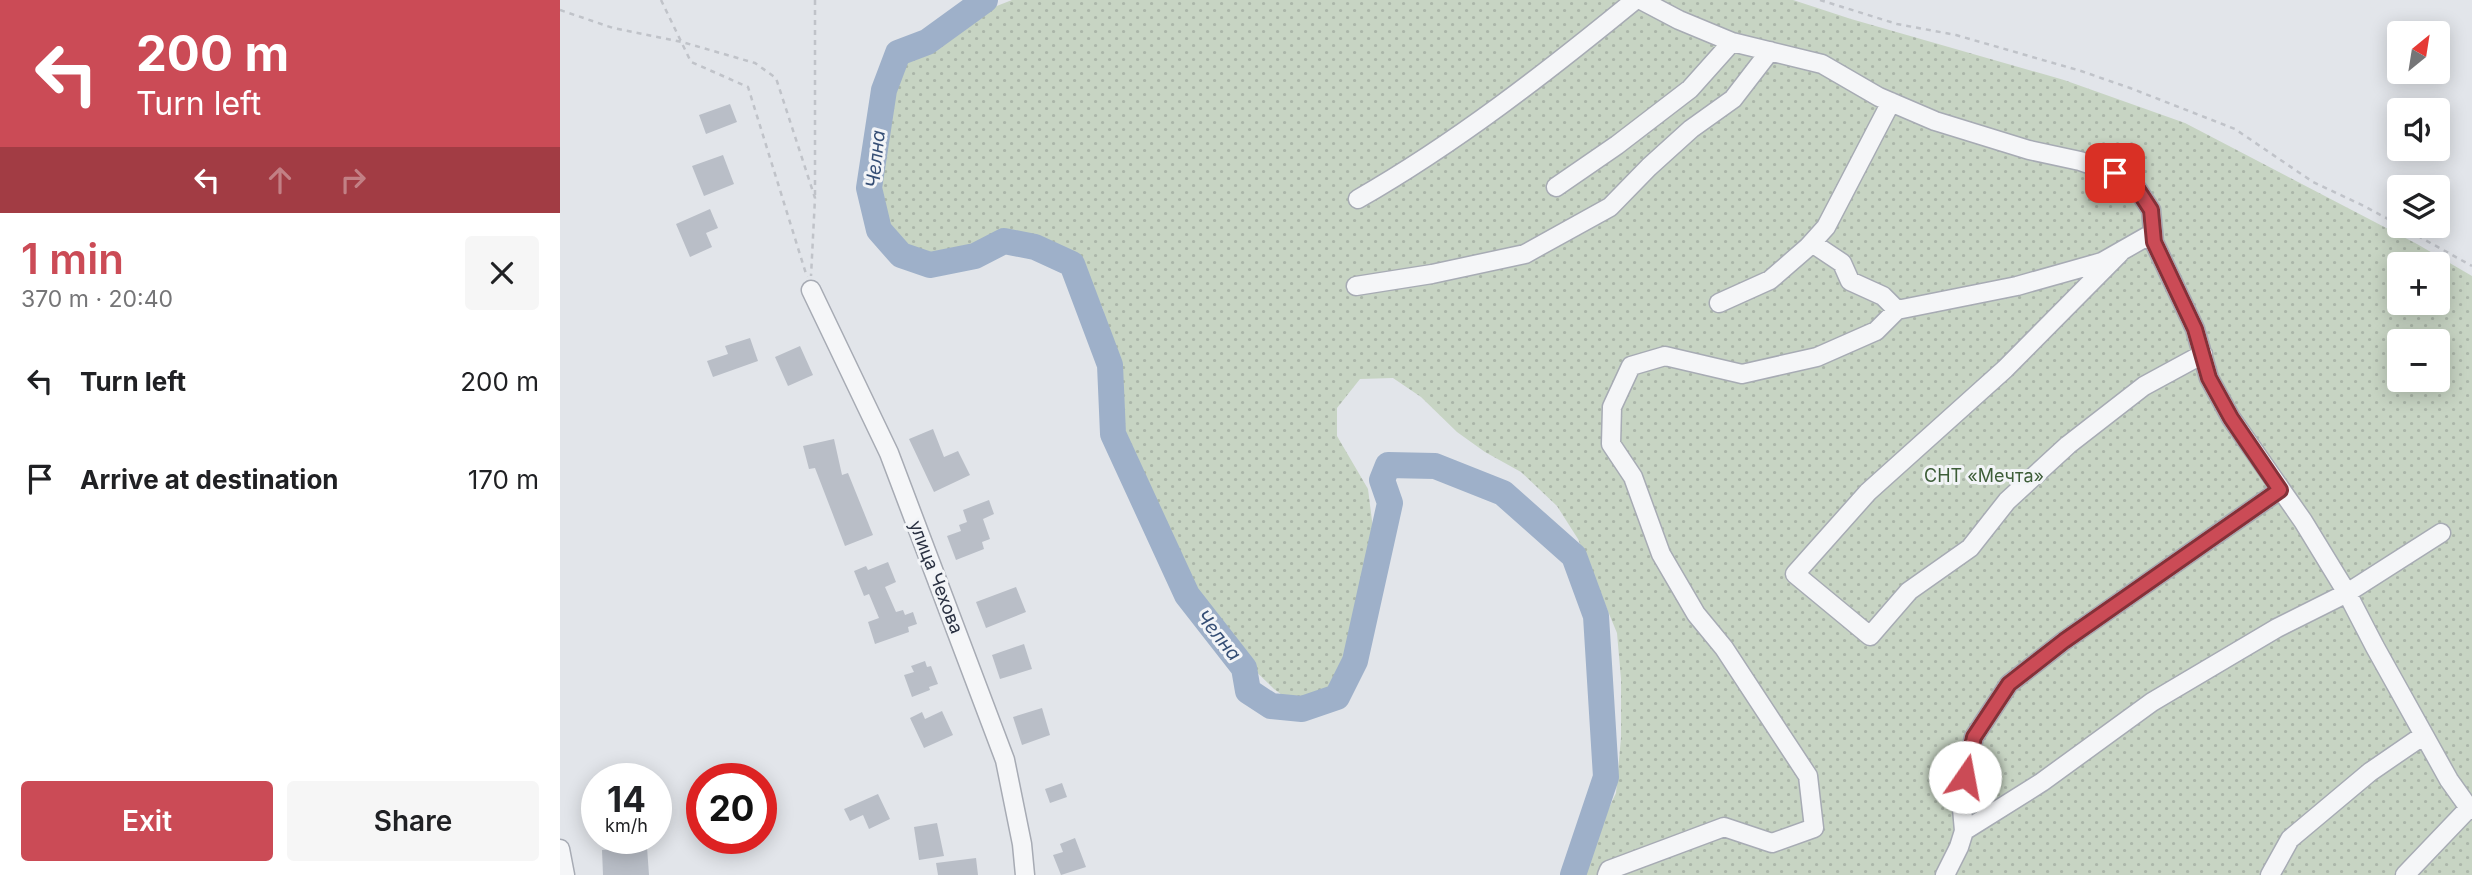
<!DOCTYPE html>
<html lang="en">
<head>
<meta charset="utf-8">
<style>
  body { margin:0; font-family:Inter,sans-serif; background:#f6f6f6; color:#202124; height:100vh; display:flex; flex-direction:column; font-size:26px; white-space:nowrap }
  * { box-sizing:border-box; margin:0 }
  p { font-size:23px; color:#757577 }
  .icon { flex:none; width:38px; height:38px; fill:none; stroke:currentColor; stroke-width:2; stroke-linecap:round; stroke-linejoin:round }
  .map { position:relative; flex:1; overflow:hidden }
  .panel { display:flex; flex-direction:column; background:#fff; width:560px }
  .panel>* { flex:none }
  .hud { background:#cb4b56; color:#fff; overflow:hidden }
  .needle { width:46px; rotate:30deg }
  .tools { position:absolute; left:1827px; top:21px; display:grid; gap:14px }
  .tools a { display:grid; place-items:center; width:63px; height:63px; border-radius:7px; background:#fff; box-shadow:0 4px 18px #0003; font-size:35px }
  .speed { position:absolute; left:21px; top:763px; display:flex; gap:14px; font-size:35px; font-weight:700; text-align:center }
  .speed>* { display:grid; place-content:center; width:91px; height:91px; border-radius:50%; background:#fff; box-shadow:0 4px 18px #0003; line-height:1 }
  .speed small { font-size:18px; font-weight:400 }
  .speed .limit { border:10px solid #d22; background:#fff; color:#111 }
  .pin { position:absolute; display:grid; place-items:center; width:60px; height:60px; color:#fff; margin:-30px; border-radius:14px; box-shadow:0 4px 10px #0006 }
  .me { position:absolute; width:77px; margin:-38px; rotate:12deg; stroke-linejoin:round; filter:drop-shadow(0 0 5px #0008) }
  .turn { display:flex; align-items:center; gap:24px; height:147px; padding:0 21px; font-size:32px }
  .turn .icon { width:91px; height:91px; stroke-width:2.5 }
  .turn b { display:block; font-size:49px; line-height:60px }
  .lanes { display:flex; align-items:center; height:66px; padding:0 21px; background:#0003; justify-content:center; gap:35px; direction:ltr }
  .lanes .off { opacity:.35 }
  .round { display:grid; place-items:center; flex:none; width:74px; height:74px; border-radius:7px; background:#f6f6f6 }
  .overview { display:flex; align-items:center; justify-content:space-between; height:119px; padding:0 21px }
  h1 { font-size:42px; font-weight:600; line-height:52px; color:#cb4b56 }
  .cta { display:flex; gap:14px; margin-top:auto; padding:14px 21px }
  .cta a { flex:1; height:80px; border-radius:7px; background:#cb4b56; color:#fff; font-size:28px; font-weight:600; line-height:80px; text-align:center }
  .cta a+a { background:#f6f6f6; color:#202124 }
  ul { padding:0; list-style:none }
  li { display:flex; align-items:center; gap:21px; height:98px; padding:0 21px }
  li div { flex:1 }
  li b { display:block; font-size:26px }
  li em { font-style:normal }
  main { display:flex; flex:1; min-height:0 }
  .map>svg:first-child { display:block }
</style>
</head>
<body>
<main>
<section class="panel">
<div class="hud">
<div class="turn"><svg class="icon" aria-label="left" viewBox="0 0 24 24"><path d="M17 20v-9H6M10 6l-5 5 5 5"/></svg><div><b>200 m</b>Turn left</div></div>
<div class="lanes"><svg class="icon" aria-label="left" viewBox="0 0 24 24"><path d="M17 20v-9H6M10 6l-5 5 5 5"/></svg><svg class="icon off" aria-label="ahead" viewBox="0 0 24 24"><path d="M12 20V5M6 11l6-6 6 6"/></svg><svg class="icon off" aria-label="right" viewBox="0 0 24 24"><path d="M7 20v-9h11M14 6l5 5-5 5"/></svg></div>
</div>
<div class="overview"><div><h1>1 min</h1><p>370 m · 20:40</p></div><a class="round"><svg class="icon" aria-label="close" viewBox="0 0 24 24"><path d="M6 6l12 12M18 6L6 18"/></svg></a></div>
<ul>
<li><svg class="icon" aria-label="left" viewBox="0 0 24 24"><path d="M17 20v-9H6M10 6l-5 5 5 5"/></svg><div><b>Turn left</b></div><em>200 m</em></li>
<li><svg class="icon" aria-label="arrive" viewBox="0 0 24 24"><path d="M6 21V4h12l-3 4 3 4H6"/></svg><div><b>Arrive at destination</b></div><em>170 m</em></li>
</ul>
<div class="cta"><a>Exit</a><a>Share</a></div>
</section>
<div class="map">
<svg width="1912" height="875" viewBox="0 0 1912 875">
  <defs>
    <pattern id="garden-dots" width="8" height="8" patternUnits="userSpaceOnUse" patternTransform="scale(1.75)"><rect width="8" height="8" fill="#c7d4c3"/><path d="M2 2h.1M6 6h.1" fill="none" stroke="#abb6a9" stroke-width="1.8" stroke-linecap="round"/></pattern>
  </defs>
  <rect width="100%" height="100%" fill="#e2e5ea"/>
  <path fill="url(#garden-dots)" fill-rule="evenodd" d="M452,0H1233L1291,19L1504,80L1625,123L1857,244L1912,276V875H1017L1056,793L1061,738V679L1057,633L1018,539L997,506L961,472L925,452L897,432L861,397L833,378L800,379L777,408V436L808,489L820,584L816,607L803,641L793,679L786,692L767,705L737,706L714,689L678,654L627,586L580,485L556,396L543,309L526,278L504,265L467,252L446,249L384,271L359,265L339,254L325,231L318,204L320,152L327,83L336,59L342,53L359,55L376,48L399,28L424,11ZM1839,264H1878V303H1839ZM1839,341H1878V380H1839Z"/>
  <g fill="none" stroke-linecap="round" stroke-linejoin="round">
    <path stroke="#9eb0c9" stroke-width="26" d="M425,0L367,42L338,53L324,90L309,188L319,230L341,255L370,265L415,256L444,241L475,247L512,264L550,365L553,434L627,595L684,668L688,691L711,706L742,709L777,697L795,661L830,503L822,480L828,465L875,466L943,493L1014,556L1036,616L1046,777L1013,875"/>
  </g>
  <path fill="#b9bec7" d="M170,104L177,122L146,134L139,115Z
    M163,155L174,184L144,196L132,166Z
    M150,209L158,228L146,233L152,247L130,257L116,224Z
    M190,338L198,361L153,377L147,361L168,354L165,346Z
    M240,346L253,375L228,386L215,357Z
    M373,429L384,457L398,451L410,475L374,492L349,439Z
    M274,439L282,475L288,473L313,535L285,546L255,468L249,469L243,446Z
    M429,500L434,514L423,519L430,539L422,542L424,549L396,560L387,536L401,531L399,525L407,522L403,510Z
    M328,562L336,582L325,587L336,612L343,610L345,615L353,612L357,624L348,627L349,632L315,644L308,622L319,618L309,594L304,596L294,571L306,566L308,570Z
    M456,587L466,612L426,628L416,602Z
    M464,644L472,669L440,679L432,655Z
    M365,661L367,667L371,666L378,684L369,687L370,690L352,697L344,675L354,672L351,666Z
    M482,708L490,735L462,745L453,717Z
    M382,711L393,735L364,748L350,718L362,712L365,719Z
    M502,783L507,797L490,803L485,789Z
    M318,794L330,819L309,829L303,815L290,821L284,809Z
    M377,823L384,856L359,860L354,827Z
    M515,838L526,867L501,875L493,855L503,852L500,844Z
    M87,847L89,875H43L42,850Z
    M416,858L418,875H378L376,863Z"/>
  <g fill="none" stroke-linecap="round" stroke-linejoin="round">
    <defs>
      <path id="minor" d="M1081,0L1119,20L1172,42L1262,64L1319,97L1375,121L1469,150L1520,161L1555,173L1578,190L1591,210L1594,242L1635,329L1649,378L1671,418L1743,521L1787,593L1815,647L1889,780L1909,808L1912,806
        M996,187L1057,145L1130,89L1172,42
        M798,199C896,143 987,72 1075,0
        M1252,243L1282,263L1290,281L1323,296L1337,310L1457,286L1542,262L1593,233
        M1560,253L1445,369L1308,492L1235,574L1310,636L1349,591L1410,548L1447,501L1508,445L1584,386L1643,354
        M796,286L872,274L965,254L1050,207L1089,167L1131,129L1173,99L1210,51
        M251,290L329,453L445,760L462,844L465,875
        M1159,303L1210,280L1248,247L1266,227L1331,102
        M1404,831L1482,782L1592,702L1717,628L1787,593L1881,533
        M0,849L5,875
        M1047,875L1049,870L1164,827L1212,843L1254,828L1248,776L1164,648L1136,614L1101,554L1073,477L1051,444L1052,407L1071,366L1105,356L1182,374L1257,357L1316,331L1337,310
        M1385,875L1399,847L1404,831L1401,797L1414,737L1449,684L1504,641L1720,490
        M1710,875L1730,839L1810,772L1864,735
        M1845,875L1909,808L1912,810"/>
    </defs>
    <use href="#minor" stroke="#a7abb4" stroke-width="21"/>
    <path stroke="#c0c3c9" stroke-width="2.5" stroke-dasharray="5 5" stroke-linecap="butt" d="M101,0L131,62L188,87L247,277
      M1260,0L1337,24L1396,35L1521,71L1570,88L1675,129L1753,182L1804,206L1839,225
      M0,10L53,28L122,42L195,63L216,78L255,198L251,276
      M255,195V0
      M1840,226L1912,266"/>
    <use href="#minor" stroke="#f5f6f8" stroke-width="18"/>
  </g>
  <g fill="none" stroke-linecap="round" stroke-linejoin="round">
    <defs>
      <path id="route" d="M1405,777L1414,737L1449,684L1504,641L1720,490L1671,418L1649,378L1635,329L1594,242L1591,210L1578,190L1555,173"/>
    </defs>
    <use href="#route" stroke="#843138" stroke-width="18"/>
    <use href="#route" stroke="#cb4b56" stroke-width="12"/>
  </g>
  <g text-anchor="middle" stroke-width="6" stroke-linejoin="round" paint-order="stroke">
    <g font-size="18" fill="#3d5d38" stroke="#f2f4f7">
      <text x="1424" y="482">СНТ «Мечта»</text>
    </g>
    <g font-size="18" fill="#2a3142" stroke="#f2f4f7">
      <text transform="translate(376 577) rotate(69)" y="6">улица Чехова</text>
    </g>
    <g font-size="19" font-style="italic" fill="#354e75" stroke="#f2f4f7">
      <text transform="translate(315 159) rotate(-84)" y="7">Челна</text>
      <text transform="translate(659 635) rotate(51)" y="7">Челна</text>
    </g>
  </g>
</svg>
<div class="tools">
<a><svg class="needle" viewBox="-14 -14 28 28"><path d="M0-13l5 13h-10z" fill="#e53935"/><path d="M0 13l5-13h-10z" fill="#757577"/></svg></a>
<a><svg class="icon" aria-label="sound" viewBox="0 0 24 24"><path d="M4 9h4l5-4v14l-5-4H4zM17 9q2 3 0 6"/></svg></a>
<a><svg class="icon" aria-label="layers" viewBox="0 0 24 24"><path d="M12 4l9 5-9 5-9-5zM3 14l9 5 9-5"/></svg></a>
<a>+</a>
<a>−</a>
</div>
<div class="speed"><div>14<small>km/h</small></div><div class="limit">20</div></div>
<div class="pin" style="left:1555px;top:173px;background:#d93025"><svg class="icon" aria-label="arrive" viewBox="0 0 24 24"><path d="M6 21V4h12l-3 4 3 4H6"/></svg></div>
<svg class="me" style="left:1405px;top:777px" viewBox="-20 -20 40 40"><circle r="19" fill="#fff"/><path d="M0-13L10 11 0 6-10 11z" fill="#cb4b56"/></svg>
</div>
</main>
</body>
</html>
